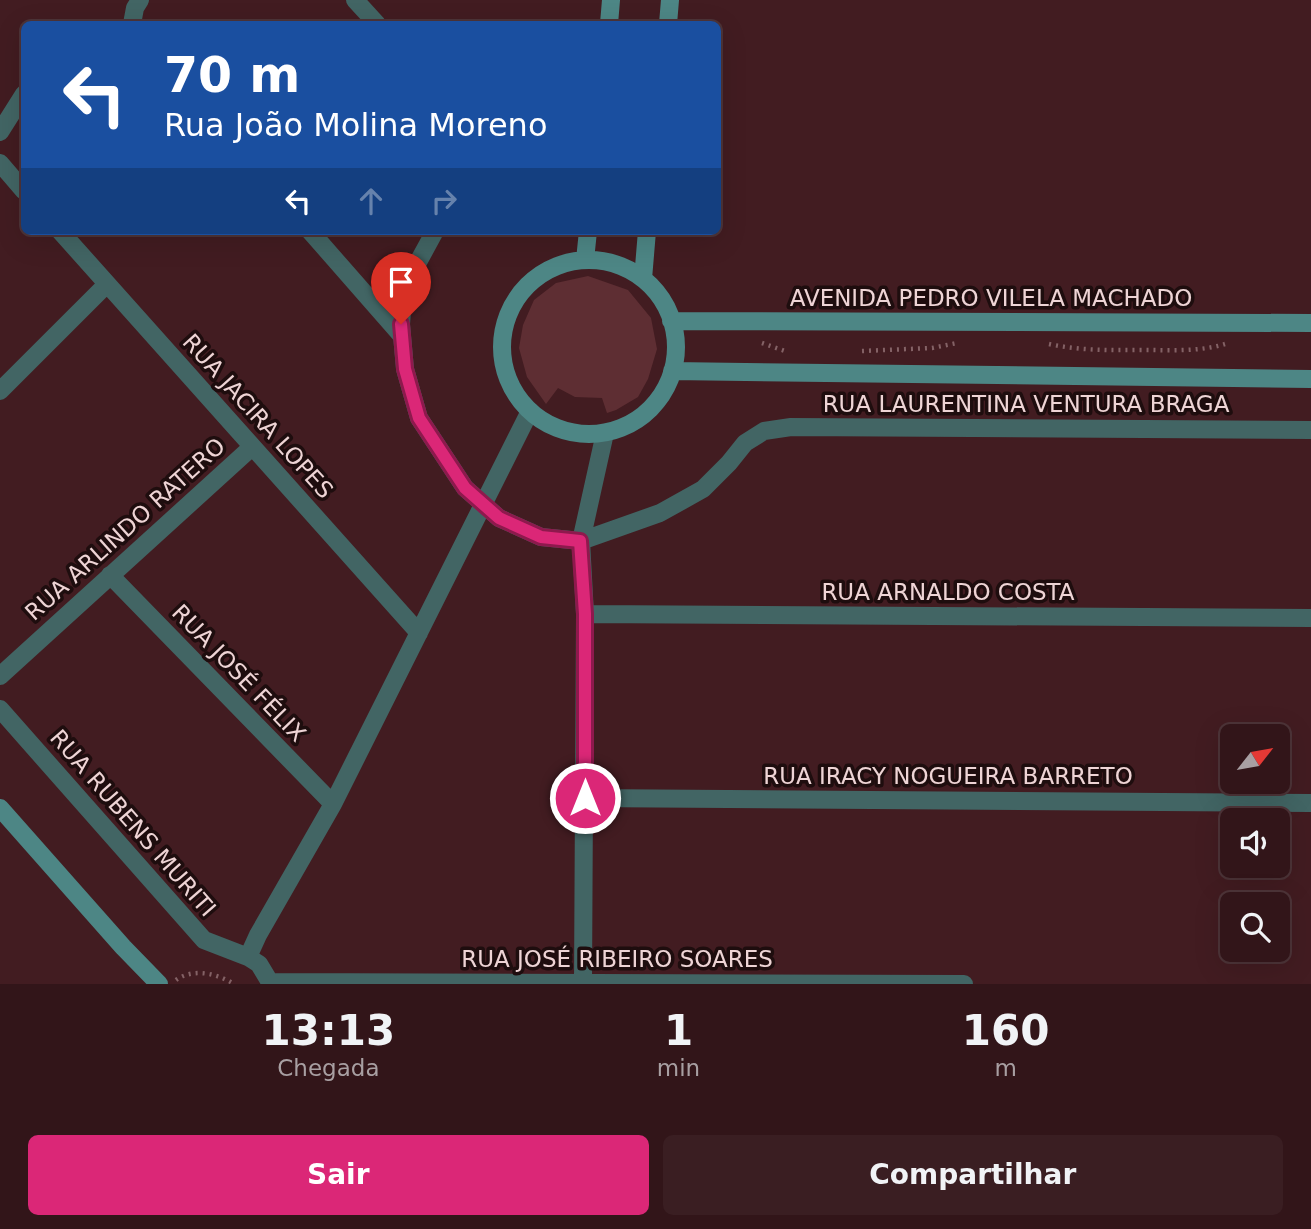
<!DOCTYPE html>
<html lang="pt">
<head>
<meta charset="utf-8">
<style>
  body { margin:0; font-family:"DejaVu Sans",sans-serif; background:#3a1e22; color:#f1f3f6; height:100vh; display:flex; flex-direction:column; font-size:26px; white-space:nowrap }
  * { box-sizing:border-box; margin:0 }
  p { font-size:23px; color:#a89fa2 }
  .icon { flex:none; width:38px; height:38px; fill:none; stroke:currentColor; stroke-width:2; stroke-linecap:round; stroke-linejoin:round }
  .map { position:relative; height:984px; overflow:hidden }
  .side { display:flex; flex-direction:column; background:#321519; flex:1 }
  .side>* { flex:none }
  .guide { position:absolute; left:21px; top:21px; width:700px; height:214px; border-radius:10px; box-shadow:0 7px 28px #0002,0 0 0 2px #4d3438; background:#1a4fa0; color:#fff; overflow:hidden }
  .needle { width:46px; rotate:59deg }
  .buttons { position:absolute; left:1220px; top:724px; display:grid; gap:14px }
  .buttons a { display:grid; place-items:center; width:70px; height:70px; border-radius:10px; background:#321519; box-shadow:0 7px 28px #0002,0 0 0 2px #4d3438; font-size:35px }
  .pin { position:absolute; display:grid; place-items:center; width:60px; height:60px; color:#fff; margin:-72px -30px; border-radius:50% 50% 50% 0; rotate:-45deg; box-shadow:0 0 7px #0007 }
  .pin .icon { rotate:45deg }
  .me { position:absolute; width:77px; margin:-38px; rotate:0deg; stroke-linejoin:round; filter:drop-shadow(0 0 5px #0008) }
  .turn { display:flex; align-items:center; gap:24px; height:147px; padding:0 28px; font-size:32px }
  .turn .icon { width:91px; height:91px; stroke-width:2.5 }
  .turn b { display:block; font-size:49px; line-height:60px }
  .lanes { display:flex; align-items:center; height:66px; padding:0 28px; background:#0003; justify-content:center; gap:35px; direction:ltr }
  .lanes .off { opacity:.35 }
  .eta { display:flex; justify-content:space-evenly; align-items:center; height:119px; text-align:center }
  .eta b { font-size:42px; font-weight:700; line-height:49px }
  .button { display:flex; gap:14px; margin-top:auto; padding:14px 28px }
  .button a { flex:1; height:80px; border-radius:10px; background:#db2777; color:#fff; font-size:28px; font-weight:700; line-height:80px; text-align:center }
  .button a+a { background:#3a1e22; color:#f1f3f6 }
  .map>svg:first-child { display:block }
</style>
</head>
<body>
<div class="map">
<svg width="1311" height="984" viewBox="0 0 1311 984">
  <rect width="100%" height="100%" fill="#421c21"/>
  <path fill="#5e2e33" d="M588,276L628,290L651,318L657,349L648,379L638,397L616,410L607,413L602,398L575,397L558,388L546,404L527,377L519,348L523,325L534,300L556,283Z"/>
  <g fill="none" stroke-linecap="round" stroke-linejoin="round">
    <path stroke="#846266" stroke-width="4.5" stroke-dasharray="2 5" stroke-linecap="butt" d="M762,343L785,351
      M1049,344C1081,351 1111,350 1143,350C1170,350 1199,352 1225,344
      M862,351L932,348L957,343
      M176,980C193,968 216,973 234,984"/>
    <path stroke="#426564" stroke-width="18" d="M355,0L377,24
      M132,24L135,8L140,0
      M0,132L24,94
      M0,163L24,191
      M60,231L419,633
      M310,231L402,336
      M435,231L404,288L401,324L405,369L419,418L465,488L499,518L541,537L581,541L660,513L703,489L729,463L745,443L764,431L791,427L1311,430
      M0,391L107,284
      M110,575L333,804
      M585,614L1311,618
      M0,676L252,447
      M0,709L204,940L248,957L259,964L271,984
      M585,798L1311,803
      M248,957L258,935L333,804L530,411
      M270,982L964,984
      M583,983L585,614L581,541L605,433"/>
    <path stroke="#4d8685" stroke-width="18" d="M609,24L611,0
      M668,24L670,0
      M585,260L588,231
      M502 347a87 87 0 1 1 174 0a87 87 0 1 1-174 0Z
      M643,279L647,231
      M671,321L1311,323
      M672,371L1311,379
      M0,808L123,947L159,984"/>
  </g>
  <g fill="none" stroke-linecap="round" stroke-linejoin="round">
    <defs>
      <path id="route" d="M401,324L405,369L419,418L465,488L499,518L541,537L580,541L585,614V798"/>
    </defs>
    <use href="#route" stroke="#8e194d" stroke-width="18"/>
    <use href="#route" stroke="#db2777" stroke-width="12"/>
  </g>
  <g text-anchor="middle" stroke-width="7" stroke-linejoin="round" paint-order="stroke">
    <g font-size="23" fill="#eed4d5" stroke="#1e0d0e">
      <text x="991" y="306">AVENIDA PEDRO VILELA MACHADO</text>
      <text x="1026" y="412">RUA LAURENTINA VENTURA BRAGA</text>
      <text transform="translate(258 416) rotate(48)" y="8">RUA JACIRA LOPES</text>
      <text transform="translate(125 529) rotate(-42)" y="8">RUA ARLINDO RATERO</text>
      <text x="948" y="600">RUA ARNALDO COSTA</text>
      <text transform="translate(239 673) rotate(46)" y="8">RUA JOSÉ FÉLIX</text>
      <text x="948" y="784">RUA IRACY NOGUEIRA BARRETO</text>
      <text transform="translate(133 823) rotate(49)" y="8">RUA RUBENS MURITI</text>
      <text x="617" y="967">RUA JOSÉ RIBEIRO SOARES</text>
    </g>
  </g>
</svg>
<div class="buttons">
<a><svg class="needle" viewBox="-14 -14 28 28"><path d="M0-13l5 13h-10z" fill="#e53935"/><path d="M0 13l5-13h-10z" fill="#a89fa2"/></svg></a>
<a><svg class="icon" aria-label="sound" viewBox="0 0 24 24"><path d="M4 9h4l5-4v14l-5-4H4zM17 9q2 3 0 6"/></svg></a>
<a><svg class="icon" aria-label="search" viewBox="0 0 24 24"><circle cx="10" cy="10" r="6"/><path d="M15 15l6 6"/></svg></a>
</div>
<div class="pin" style="left:401px;top:324px;background:#d93025"><svg class="icon" aria-label="arrive" viewBox="0 0 24 24"><path d="M6 21V4h12l-3 4 3 4H6"/></svg></div>
<svg class="me" style="left:585px;top:798px" viewBox="-20 -20 40 40"><circle r="17" fill="#db2777" stroke="#fff" stroke-width="3"/><path d="M0-11L8 9 0 5-8 9z" fill="#fff"/></svg>
<div class="guide">
<div class="turn"><svg class="icon" aria-label="left" viewBox="0 0 24 24"><path d="M17 20v-9H6M10 6l-5 5 5 5"/></svg><div><b>70 m</b>Rua João Molina Moreno</div></div>
<div class="lanes"><svg class="icon" aria-label="left" viewBox="0 0 24 24"><path d="M17 20v-9H6M10 6l-5 5 5 5"/></svg><svg class="icon off" aria-label="ahead" viewBox="0 0 24 24"><path d="M12 20V5M6 11l6-6 6 6"/></svg><svg class="icon off" aria-label="right" viewBox="0 0 24 24"><path d="M7 20v-9h11M14 6l5 5-5 5"/></svg></div>
</div>
</div>
<section class="side">
<div class="eta">
<div><b>13:13</b><p>Chegada</p></div>
<div><b>1</b><p>min</p></div>
<div><b>160</b><p>m</p></div>
</div>
<div class="button"><a>Sair</a><a>Compartilhar</a></div>
</section>
</body>
</html>
